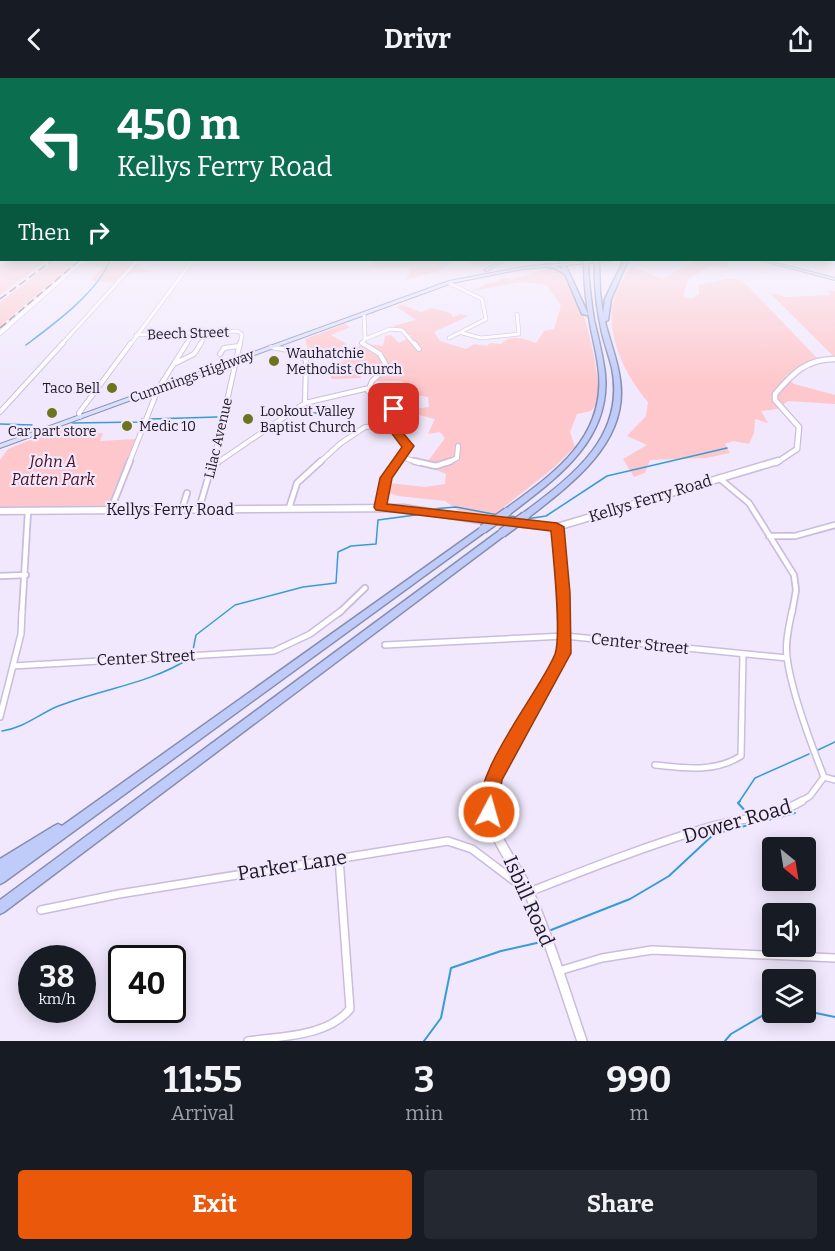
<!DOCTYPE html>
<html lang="en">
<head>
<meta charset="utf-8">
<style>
  body { margin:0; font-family:Bitter,serif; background:#242831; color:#f1f3f6; height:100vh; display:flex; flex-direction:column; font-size:22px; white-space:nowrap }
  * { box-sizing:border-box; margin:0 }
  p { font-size:20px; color:#9ea1a6 }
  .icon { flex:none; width:33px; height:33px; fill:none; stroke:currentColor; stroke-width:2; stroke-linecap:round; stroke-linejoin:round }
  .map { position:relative; height:963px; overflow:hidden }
  .drawer { display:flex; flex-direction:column; background:#171b24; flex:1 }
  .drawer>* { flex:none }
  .guide { position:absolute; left:0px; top:0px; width:836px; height:183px; box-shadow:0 3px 15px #0003; background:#0b6e4f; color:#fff; overflow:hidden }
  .needle { width:39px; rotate:150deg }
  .fabs { position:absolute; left:762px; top:759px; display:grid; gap:12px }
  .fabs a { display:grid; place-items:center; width:54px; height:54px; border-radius:6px; background:#171b24; box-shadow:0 3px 15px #0003; font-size:30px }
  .speed { position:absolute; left:18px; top:867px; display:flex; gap:12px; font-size:30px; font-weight:700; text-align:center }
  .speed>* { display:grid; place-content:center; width:78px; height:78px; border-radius:50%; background:#171b24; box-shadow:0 3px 15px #0003; line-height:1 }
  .speed small { font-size:15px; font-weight:400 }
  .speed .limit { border:3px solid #111; border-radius:9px; background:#fff; color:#111 }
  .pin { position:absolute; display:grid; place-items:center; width:51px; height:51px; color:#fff; margin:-26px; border-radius:12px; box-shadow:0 3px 9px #0006 }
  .me { position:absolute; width:66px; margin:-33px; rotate:6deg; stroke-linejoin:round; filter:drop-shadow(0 0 4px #0008) }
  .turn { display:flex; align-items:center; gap:21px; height:126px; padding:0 18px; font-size:27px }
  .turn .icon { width:78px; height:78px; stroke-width:2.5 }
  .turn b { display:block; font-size:42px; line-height:51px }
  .then { display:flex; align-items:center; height:57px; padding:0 18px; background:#0003; gap:12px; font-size:22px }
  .eta { display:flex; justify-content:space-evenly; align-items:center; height:102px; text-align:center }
  .eta b { font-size:36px; font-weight:700; line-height:42px }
  .action { display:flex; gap:12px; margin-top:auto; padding:12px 18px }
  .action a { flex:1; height:69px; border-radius:6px; background:#ea580c; color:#fff; font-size:24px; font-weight:700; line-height:69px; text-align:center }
  .action a+a { background:#242831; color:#f1f3f6 }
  header { display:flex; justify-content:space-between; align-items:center; height:78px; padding:0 18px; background:#171b24; font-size:27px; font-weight:700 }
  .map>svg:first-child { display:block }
</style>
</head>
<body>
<header><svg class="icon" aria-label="back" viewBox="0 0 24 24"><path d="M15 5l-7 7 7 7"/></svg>Drivr<svg class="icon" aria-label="share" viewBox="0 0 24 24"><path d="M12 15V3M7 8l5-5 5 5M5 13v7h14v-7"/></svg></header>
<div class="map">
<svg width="835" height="963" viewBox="0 0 835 963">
  <rect width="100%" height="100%" fill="#f1e8fd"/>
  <path fill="#fec7cb" d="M0,172L2,182H48L0,217Z
    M56,182H78L0,248V224Z
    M92,182H136L134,185L142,187L141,191L157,193L131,195L115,205L94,203L91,202L103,189L84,188Z
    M372,182H498L481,190L460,182L442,189L445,191L403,203L409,197L410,189L364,190L372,187Z
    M697,182L729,183L727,190L710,188L688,201L683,219L692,221L699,216V207L732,200L743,203L820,283L785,298L794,306L835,317V326L788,323L777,331L761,333L768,345L755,341L754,355L749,366L733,363L725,366L730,375L706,380L650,382L645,395L634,399L623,381L647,367L627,358L646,338L648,324C625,297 603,254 615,217C619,207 626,197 631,188L662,201Z
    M553,190C580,194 601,295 598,321C597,325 594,329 591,333L577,336L570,354L575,369L551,392L491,439L459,433L445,423L398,418L386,414L389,405L425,409L445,406L446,396L436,392L428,383L445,360L440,354L428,356L435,341L411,335L414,331L429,329L428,319L400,314L399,310L409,308L401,303H376L389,288L371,287L360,290L361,300L332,301L328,294L340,289L339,285L346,283L318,279L328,274L308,272L305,261L345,246L350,249L331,257L345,265L348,271L368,266L383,268L385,258L391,257L399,265L412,258L393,248L416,242L397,229L402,227L421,234L432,230L451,235L453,239L461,236L468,238L434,254L440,263L466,271L474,266L487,268L490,265L501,266C512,255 523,261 536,265L544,253L554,251L561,228L547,207L521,204L472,213L486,206L500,203L501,199L512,201Z
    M828,213H835V280L770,215L785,219L831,217Z
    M62,349L71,354L70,358L103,355L100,363L136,361L109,429L0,430V382L8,371Z"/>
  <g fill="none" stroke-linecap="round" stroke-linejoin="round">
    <path stroke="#369cd6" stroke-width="1.5" d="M26,267C54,246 98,214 110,182
      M293,336L336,334
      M150,341L217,339
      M72,345L141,344L142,341
      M0,346L32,347
      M432,431L456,429L498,437
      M509,438L519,439
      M526,441L546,438L607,398L727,370
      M193,572L196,557L235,527L303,509L336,505L338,474L351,468L376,466L378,442L423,436
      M2,653C23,650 38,637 56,629C100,611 150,606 190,580
      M818,672L835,664
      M739,724L755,700L809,676"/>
    <path stroke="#369cd6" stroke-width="2" d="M740,723L738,725L747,735
      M551,852L630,821L669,798L714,756L795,735
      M806,933L835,939
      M424,963L441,940L451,890L501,873L541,864
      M725,963L731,956L772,932"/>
    <defs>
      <path id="minor-far4" d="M449,205L482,221L486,241L449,260
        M364,236L365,261L362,265L365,267
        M462,255L481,260L519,256L517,236
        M136,257L237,253L242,256L240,267
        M365,261L390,251L402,252L415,267
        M61,267L138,182
        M130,267L193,182
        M186,267L193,255
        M200,267L203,262"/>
      <path id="minor-far3" d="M362,265L380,276L387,289L372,303L368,313L390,326L393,349L408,368L396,385
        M414,265L419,271
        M220,276L224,270L239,268
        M174,286L194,276L201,265
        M305,325L369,310
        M0,334L63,265
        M80,339L79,335L131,265
        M402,379L419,385
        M129,385L158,311L187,265
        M213,385L240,265
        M217,385L305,325L306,282L294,273L271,269
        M319,385L341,365L365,349L392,347
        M447,385L457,380L458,368"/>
      <path id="minor-far2" d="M414,383L436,388L451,383
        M212,388L219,383
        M719,400L749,425L794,497L796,512L792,535
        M380,429L386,400L397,383
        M289,430L297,405L321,383
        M111,431L130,383
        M182,431L187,415
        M199,431L213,383
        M769,458H795L835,447
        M0,498L26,497
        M22,535L28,433
        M339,535L365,510"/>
      <path id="minor-far1" d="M792,533C789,548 785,564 787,579C791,614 811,666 824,699
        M385,567L565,558L787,580
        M13,588L274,573L310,556L341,533
        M0,639L21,556L22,533
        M655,687C685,690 714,695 741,678L743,576
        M824,699L835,702
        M800,724L810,718L824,699"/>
      <path id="minor" d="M41,832L119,816L448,763L472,771L529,814C588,791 646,768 706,750C738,740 773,740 802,723
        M559,893L602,880L652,872L835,880
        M248,963C281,958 327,959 350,931L339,780"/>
      <path id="tertiary-far4" d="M0,255L83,182"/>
      <path id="tertiary-far3" d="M776,385L797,371L799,349L775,322V316C793,295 806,281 835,281"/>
      <path id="tertiary-far2" d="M0,433L404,430L480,442L557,449L778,383
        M557,449L564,535"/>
      <path id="tertiary-far1" d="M490,724L493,701L563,575L564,533"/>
      <path id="tertiary" d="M490,723C486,756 517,786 529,815C550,862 565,914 582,963"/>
      <path id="primary" d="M502,182H506L487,193L484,192Z
        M603,182H613L611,183L523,191L452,205L0,370V366L449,203L523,189Z
        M759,182H764L835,200V202Z"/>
      <path id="motorway" d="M559,182H563L588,236L587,237L582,236L565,196L554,190L541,188C547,185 556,188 563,191Z
        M624,182H628L611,221L608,242L605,244C611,267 621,291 621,315C621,371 567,409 528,440H522L521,438L522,436C571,399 626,360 612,290C609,278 605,267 602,255C597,232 594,210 595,187L597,186L599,187L600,214L603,236L605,221Z
        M586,186L588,187C589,205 591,223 594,242C598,259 603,278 605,296C611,362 557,400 510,436H504L503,434L504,432C552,397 604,362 599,296C598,281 594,266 591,251C587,230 584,209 584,187Z
        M483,448L487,451L486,453L4,804L0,806V781L54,748L58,746L62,748Z
        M502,452L505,453L506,455L505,457L4,834L0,836V822L499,453Z"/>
    </defs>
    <use href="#minor-far4" stroke="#cbbcde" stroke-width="4.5"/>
    <use href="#minor-far3" stroke="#cbbcde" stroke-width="6"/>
    <use href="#minor-far2" stroke="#cbbcde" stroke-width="8"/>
    <use href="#minor-far1" stroke="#cbbcde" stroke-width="8"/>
    <use href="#minor" stroke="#cbbcde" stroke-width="10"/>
    <use href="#tertiary-far4" stroke="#cbbcde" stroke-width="5"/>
    <use href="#tertiary-far3" stroke="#cbbcde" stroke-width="7"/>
    <use href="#tertiary-far2" stroke="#cbbcde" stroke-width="9"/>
    <use href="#tertiary-far1" stroke="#cbbcde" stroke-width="10"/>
    <use href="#tertiary" stroke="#cbbcde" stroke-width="12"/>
    <use href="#primary" stroke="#878daf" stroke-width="2"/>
    <use href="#motorway" stroke="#878daf" stroke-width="3"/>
    <use href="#minor-far4" stroke="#fff" stroke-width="3"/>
    <use href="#minor-far3" stroke="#fff" stroke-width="4"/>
    <use href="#minor-far2" stroke="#fff" stroke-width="4.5"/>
    <use href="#minor-far1" stroke="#fff" stroke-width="5"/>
    <use href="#minor" stroke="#fff" stroke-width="7"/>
    <use href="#tertiary-far4" stroke="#fff" stroke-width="4"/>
    <use href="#tertiary-far3" stroke="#fff" stroke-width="4.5"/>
    <use href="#tertiary-far2" stroke="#fff" stroke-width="6"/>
    <use href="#tertiary-far1" stroke="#fff" stroke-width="8"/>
    <use href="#tertiary" stroke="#fff" stroke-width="9"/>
    <use href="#primary" fill="#d9e0fc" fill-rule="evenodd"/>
    <use href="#motorway" fill="#bfccfa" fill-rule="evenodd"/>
    <path stroke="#746d7c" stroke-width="1.5" stroke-dasharray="8 4" stroke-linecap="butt" d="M0,221L53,182
      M0,250L80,182"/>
    <defs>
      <path id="motorway-bridge-far1" d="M586,182V187
        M597,182V187"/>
      <path id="motorway-bridge" d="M483,451L507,434
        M502,455L525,438"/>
    </defs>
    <use href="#motorway-bridge-far1" stroke="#878daf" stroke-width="7" stroke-linecap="butt"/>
    <use href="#motorway-bridge" stroke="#878daf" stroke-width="11" stroke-linecap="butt"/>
    <use href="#motorway-bridge-far1" stroke="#bfccfa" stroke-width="5"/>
    <use href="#motorway-bridge" stroke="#bfccfa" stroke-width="8"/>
  </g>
  <linearGradient id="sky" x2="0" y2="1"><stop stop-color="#61aae1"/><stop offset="0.56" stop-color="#f9f5fe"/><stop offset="1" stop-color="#f9f5fe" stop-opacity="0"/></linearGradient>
  <rect width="835" height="307" fill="url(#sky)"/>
  <path fill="#ea580c" stroke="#983908" stroke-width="1.5" d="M394,328L399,331L398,349L414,368L392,400L387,426L557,445L564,449L570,515L571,575L502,702L496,740L489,743L482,740C466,701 540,614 555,576C562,557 553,477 551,453L376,432L374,429L380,400L402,369L387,349L388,331Z"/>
  <g fill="#6c751e" stroke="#f1e8fd" stroke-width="2">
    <circle cx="274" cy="283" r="6"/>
    <circle cx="112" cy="310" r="6"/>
    <circle cx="52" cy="335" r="6"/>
    <circle cx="248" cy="341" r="6"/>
    <circle cx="127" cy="348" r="6"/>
  </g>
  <g text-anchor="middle" stroke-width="4.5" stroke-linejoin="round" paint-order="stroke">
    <g font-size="14" fill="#1e1824" stroke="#f1e8fd">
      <text transform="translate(188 255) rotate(-2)" y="5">Beech Street</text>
      <text transform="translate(192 298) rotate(-20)" y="5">Cummings Highway</text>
      <text transform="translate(218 360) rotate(-77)" y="5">Lilac Avenue</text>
    </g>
    <g font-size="14" fill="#1e1824" stroke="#f1e8fd" text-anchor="start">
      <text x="286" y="280">Wauhatchie<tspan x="286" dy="16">Methodist Church</tspan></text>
      <text x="100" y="315" text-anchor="end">Taco Bell</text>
      <text x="260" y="338">Lookout Valley<tspan x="260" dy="16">Baptist Church</tspan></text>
      <text x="139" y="353">Medic 10</text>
      <text x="52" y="358" text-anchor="middle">Car part store</text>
    </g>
    <g font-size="16" font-style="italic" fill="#4d0d1b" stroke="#f1e8fd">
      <text x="53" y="389">John A<tspan x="53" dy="18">Patten Park</tspan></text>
    </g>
    <g font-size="16" fill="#1e1824" stroke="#f1e8fd">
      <text transform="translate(650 420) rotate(-17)" y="6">Kellys Ferry Road</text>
      <text x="170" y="437">Kellys Ferry Road</text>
      <text transform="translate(640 565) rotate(6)" y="6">Center Street</text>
      <text transform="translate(146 579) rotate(-3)" y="6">Center Street</text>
    </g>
    <g font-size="20" fill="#1e1824" stroke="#f1e8fd">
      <text transform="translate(737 743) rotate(-16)" y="7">Dower Road</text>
      <text transform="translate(292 787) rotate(-9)" y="7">Parker Lane</text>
      <text transform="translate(529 823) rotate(66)" y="7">Isbill Road</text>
    </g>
  </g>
</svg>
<div class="fabs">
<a><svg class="needle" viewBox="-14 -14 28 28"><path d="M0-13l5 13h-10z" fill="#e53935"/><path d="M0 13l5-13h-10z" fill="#9ea1a6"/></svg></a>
<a><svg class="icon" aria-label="sound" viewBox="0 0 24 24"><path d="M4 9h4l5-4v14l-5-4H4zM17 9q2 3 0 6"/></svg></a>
<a><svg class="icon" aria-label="layers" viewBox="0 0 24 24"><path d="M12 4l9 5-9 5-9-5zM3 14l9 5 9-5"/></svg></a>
</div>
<div class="speed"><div>38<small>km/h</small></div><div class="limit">40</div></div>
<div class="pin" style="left:394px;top:331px;background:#d93025"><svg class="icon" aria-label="arrive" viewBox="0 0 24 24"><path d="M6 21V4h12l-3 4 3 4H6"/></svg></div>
<svg class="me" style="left:489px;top:734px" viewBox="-20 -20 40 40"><circle r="17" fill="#ea580c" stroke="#fff" stroke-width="3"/><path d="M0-11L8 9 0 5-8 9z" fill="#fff"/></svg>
<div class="guide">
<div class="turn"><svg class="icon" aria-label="left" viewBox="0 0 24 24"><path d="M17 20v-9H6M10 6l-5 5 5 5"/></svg><div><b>450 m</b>Kellys Ferry Road</div></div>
<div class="then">Then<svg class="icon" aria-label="right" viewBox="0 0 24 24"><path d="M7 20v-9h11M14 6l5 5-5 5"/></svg></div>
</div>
</div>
<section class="drawer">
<div class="eta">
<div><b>11:55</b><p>Arrival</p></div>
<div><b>3</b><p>min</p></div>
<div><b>990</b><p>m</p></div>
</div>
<div class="action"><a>Exit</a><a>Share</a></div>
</section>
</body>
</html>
